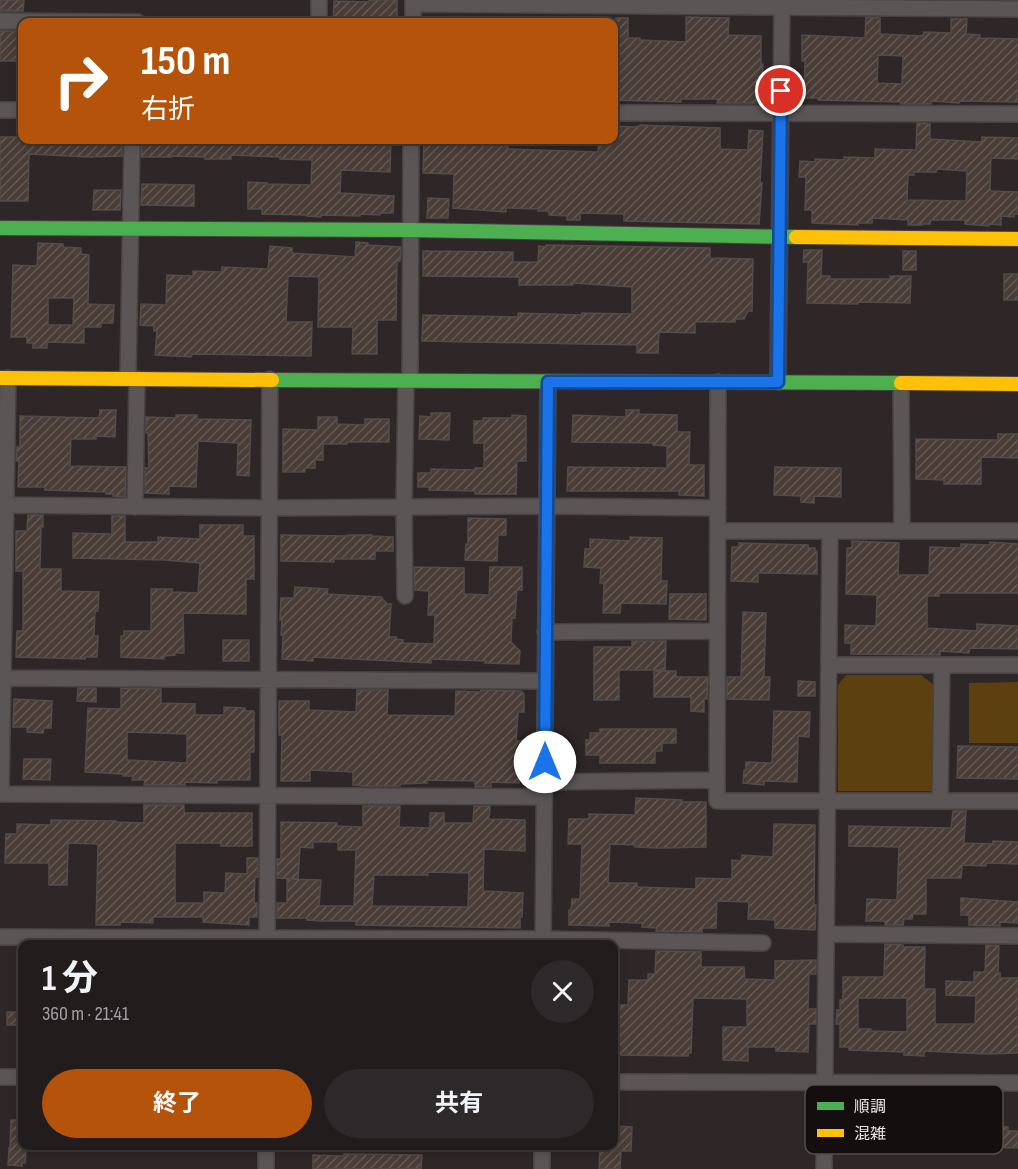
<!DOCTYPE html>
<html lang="ja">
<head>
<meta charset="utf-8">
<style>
  body { margin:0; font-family:"Sofia Sans Condensed","Noto Sans JP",sans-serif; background:#2e292a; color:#f1f3f6; height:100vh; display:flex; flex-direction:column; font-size:22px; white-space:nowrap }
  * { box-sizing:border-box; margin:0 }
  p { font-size:20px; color:#a2a1a4 }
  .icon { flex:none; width:33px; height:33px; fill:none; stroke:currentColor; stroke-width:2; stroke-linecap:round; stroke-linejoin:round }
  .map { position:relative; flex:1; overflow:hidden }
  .side { position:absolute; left:18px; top:940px; width:600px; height:210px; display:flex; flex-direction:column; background:#221c1d; border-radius:12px; box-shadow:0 3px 9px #0003,0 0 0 2px #3f3a3b }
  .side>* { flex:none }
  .hud { position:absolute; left:18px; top:18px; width:600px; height:126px; border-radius:12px; box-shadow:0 3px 9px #0003,0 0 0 2px #3f3a3b; background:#b45309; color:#fff; overflow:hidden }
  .pin { position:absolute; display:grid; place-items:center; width:51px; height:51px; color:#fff; margin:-26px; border:3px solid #fff; border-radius:50%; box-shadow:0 2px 6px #0007 }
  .me { position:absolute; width:66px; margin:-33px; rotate:0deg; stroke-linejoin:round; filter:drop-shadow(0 0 4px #0008) }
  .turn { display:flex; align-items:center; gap:21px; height:126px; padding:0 24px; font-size:27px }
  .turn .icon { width:78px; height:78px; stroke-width:2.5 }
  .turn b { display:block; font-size:42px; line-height:51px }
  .round { display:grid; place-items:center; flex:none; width:63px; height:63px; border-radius:32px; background:#2e292a }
  .summary { display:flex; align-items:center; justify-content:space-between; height:102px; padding:0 24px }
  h1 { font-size:36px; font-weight:700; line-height:45px }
  .button { display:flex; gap:12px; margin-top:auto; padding:12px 24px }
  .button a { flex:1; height:69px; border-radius:36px; background:#b45309; color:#fff; font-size:24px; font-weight:700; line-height:69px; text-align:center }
  .button a+a { background:#2e292a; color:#f1f3f6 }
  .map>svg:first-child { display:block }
</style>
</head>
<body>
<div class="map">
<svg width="1018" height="1169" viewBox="0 0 1018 1169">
  <defs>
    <pattern id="building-hatch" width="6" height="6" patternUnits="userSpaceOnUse" patternTransform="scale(1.5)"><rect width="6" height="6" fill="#4a3d37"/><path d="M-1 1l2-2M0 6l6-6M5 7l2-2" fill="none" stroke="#645954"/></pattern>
  </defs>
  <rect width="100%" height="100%" fill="#2e2627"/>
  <path fill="#5c4010" d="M846,675H921L935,686L933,791H838V685Z
    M1018,682V743H969V683Z"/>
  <path fill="url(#building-hatch)" stroke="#534c4b" stroke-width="1.5" fill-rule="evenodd" d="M0,0H24L23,11H0Z
    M369,0H397V22H333L334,1L369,2Z
    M686,17L729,18L728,35L761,36V64H763L762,76H758L757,103H717L718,99H681V102L614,100L616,18H628V38H640V40L686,42Z
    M866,17L880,18V34L923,36L924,32L951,33V19H967L966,34L980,35V38L1018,39V102L959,101V103L931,101V104H901V102L818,100V98H804L805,61H802V35L865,38ZM878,55L903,56L902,84L877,83Z
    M0,31H22L21,61H0Z
    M917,123L930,124V139L982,142V137L1018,138V159L991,158L990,188L991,191L1018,192V214H1014V217L1001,216V225L989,224V226L965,224V220H931L930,224H922V225H908V220L872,218V223H858V225L812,223V210H805L806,177H799L800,161L815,162V159L844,160V157L875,158V149L916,150ZM937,169L967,171L966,201L907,200L908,175H914V172H936Z
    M640,125L720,128V149L748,150L749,130L763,131L760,183H762L759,224L624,221V214L580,213V220H567V216L549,215V211H538L539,209L506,208V212L453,208L454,174L423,173L424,140L462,142V145L508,146L507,149L598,152L599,141L614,142V126L634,127L640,126Z
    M0,137H19V140H122V156L88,157L29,154L28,201H0Z
    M142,140H391L390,172L341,170L340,193L394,196L393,213H380V215L360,214V216L321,215V217L307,216V215L262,214V209H248V182L267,183L266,184L311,185L312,160L280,159V157L231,155V159H205V157L171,156V157H141Z
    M142,184L194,185V206L141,205Z
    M94,190H121L120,210H93Z
    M428,198L449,199L448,218H427Z
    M356,242L368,243V245L401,247L400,261H397L396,320H377V354H352L353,327H318L319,277L288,276L286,322H312L311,356L192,354L191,357L155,355L157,331H154V326L140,325L141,304L166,305L167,275L193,276V271L222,272V267L268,269L270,246L292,248V253L355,257Z
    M38,243L63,244V247L81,248V254L89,255L88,304L114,305L113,323H101V327H84V343L47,342V348H33V343H27V337H11L13,265L37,266ZM48,298H74L73,325H48Z
    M546,245L710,248V258L753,259L752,311H748L744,319H735V322H695V333L659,332L658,353H637V345L422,341L423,315L518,317V313L582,315V313L632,314V287L573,283V285H519V277L423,276V251L513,252V262H538L539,246L546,247Z
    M804,250H822L821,276H830V279H890V276H911L910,303L858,302V304L807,303L808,262H803Z
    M903,251H916V270H903Z
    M1004,274H1018V300H1004Z
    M100,410H116L115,437L96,436V439H71L70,466L126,467L125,497L113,496V494H106V492L45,490V487H18L19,461H16L17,447H20V416L99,418Z
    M626,410H639V414L677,415V432H690L689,465H704V496L679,495V491H567L568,467L667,468V446L653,445V443L572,442L573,415L626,417Z
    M431,413H450L449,440L419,439L420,416L431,417Z
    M176,415H197V419L251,420L249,476L237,475L238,443L198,441L196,487L169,486V494L145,493V468H149L148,433H146V417L176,418Z
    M512,415L526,416V461H517L516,494H475V491L429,490V487H418V473H431V469L475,470V468H484V443H474V421H483V418H512Z
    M318,417H337V424L365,425V419H389V442H347V444H323V460H315V468H305V472H283V429L318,430Z
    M998,434H1018V458L981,457V484H944V480L916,479V439L998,440Z
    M775,467L841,468V497L814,496V503L801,502V496L774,495Z
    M28,515H43V527H41L40,569H61V591L99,592L98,611H95L94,636H98L97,657H85V659L16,657L17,631H23V571H16V531H27Z
    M112,516H125V542H158V537L200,539V525H243V536H254V579H246V614L183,613L184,653H175V655L164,656V659L121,657V636H124V631H151V589H172V592L198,593L200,563L165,560L73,558V533L112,534Z
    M468,518L506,519V535H498L497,561L465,560L466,544H468Z
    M281,535L348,536V535H372V536L393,537V551H375V559H334V562L281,561Z
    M630,537L662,538L661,581H667L666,604L621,603L620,613H603L604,583H600L601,568L584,567L585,549H590V539L630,541Z
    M852,541L899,543L898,575H929L930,547L961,548V544L990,545V542L1018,544V593H939V596H927V628L977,631V624L1018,626V649L970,648L969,653L940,651V655L851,654V643H845V625L876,626L877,595L846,594L847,548H852Z
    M739,543L808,545V548H815V551H817V574L758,573V582L731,581L732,547H739Z
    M414,567L464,568V594L489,595L490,567H522V590H517L515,618H512L511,642L520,651L519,664L485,663L486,661L431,659V663L313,657V661L282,659L283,635H281L282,620H280L281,598H294L295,587L328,589L327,594L381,597L387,604H391L389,637H396V639L403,640V643L434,644L435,615H428L429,591L415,590Z
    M670,594H706V620L669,619Z
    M743,612L766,613L764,677H770L769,700L727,699V677H741Z
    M223,640H249V661H223Z
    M632,641H666L665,670H619V700H594V647H632Z
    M654,671H676V677H708L707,699H704V712L691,711V697H654Z
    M798,681L815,682V696H798Z
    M78,688H96V702L77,701Z
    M121,688L161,689V703L195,704V715H224V707L245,708V711H254V752H250V780H217V783L185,782V785H144L145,780H132L133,776H123V774L85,772L88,708L121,709ZM127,732L187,734V763L127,760Z
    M357,690H388L387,715L455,716L456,691L480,692L481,690L521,691L524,694V712H518L516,741H524L523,776L519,777V783L491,782V787H475V781L427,780V783L401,784L400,786H364L353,785V772L310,770V781H281L282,735H279V701H309V710L356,712Z
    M14,699L52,701L51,728H44L43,733L27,732V727H13Z
    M774,711L810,712L809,737L798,736L797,782L764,781V785L743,783L744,770H746V762L772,763Z
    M600,729H676V743H662V751H655V763H600V755H586V740H590V733H600Z
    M958,746L1018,747V779L957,778Z
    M24,759H51L50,780L23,779Z
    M636,798L682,800L681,802H706V847L661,848L635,847V845L610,844L608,883H637V887L696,889V878L732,879V860L741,861L742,855L773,857L774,824L815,825L814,905H816L815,930L775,928V920L748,919L749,902L717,901L716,928H702V932L656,931L657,928L642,927V923H639L609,922V926L569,925V910H571L572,899H580L582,844H568L569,819H589V814L635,815Z
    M144,805H184V813H252V846H221V843H175V903H204V892L225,893L226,873L247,874V858H258V877H255L254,903H257V917H249V925L203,922V917H153V923L120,922V925H96L98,844L68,843L67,885H49V863H5L6,834H17V824L51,825V820L116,821V822L144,823Z
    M363,806H400L399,827L430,828V813H444V823H473L474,806H490L489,819L525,820V851L484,849L483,891L523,893L522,917H520V928L356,925V921H320L307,920V918H277V903H287V879L321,880L319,906H354L356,850H338V842H313V848L300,847L298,879L277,878V859H281V822L337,823V826L363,827ZM428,872L469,873L468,907L372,906L374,875H428Z
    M953,811H966L964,843L993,844V841L1018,842V864L986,863V866L962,865L961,878H926V914H913L912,919H904L903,925H885V921H866L867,899L897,900L899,847L849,846V826L951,828Z
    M961,898L1018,902V923L1000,922V926L969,925V915H961Z
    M885,944L903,945V947H925L924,989H935V1024H975L976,996L946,995V981L974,982V972H985L986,945L999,946L998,973H1000V978H1018V1053L986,1054L924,1051V1056L904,1055V1052L849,1050V1047H840V1024H836L837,1010H840V1000H843V977H884ZM858,998H907V1032L871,1031V1029H858Z
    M656,951L701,952V967H744L745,979L775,980V961L816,960V974H809L808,1009H816V1024H809L808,1052L776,1051V1047H748V1061L723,1060V1027H747V999L693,998L691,1053H688V1056L616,1055L617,1020H614V1005H628L629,980H648V974H655Z
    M7,1012H22V1025H7Z
    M873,1101L895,1102V1122H906V1130L931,1131L932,1103H975V1126L1008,1127V1131H1018V1148L983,1147V1151L860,1150L861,1135H838V1115L873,1116Z
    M11,1120H22V1149H26L25,1163H22V1166L8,1165L9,1148H10Z
    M614,1126L632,1127L631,1151H621L620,1169H599L600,1146H614Z
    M344,1154L422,1155L421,1169H313V1155L344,1156Z"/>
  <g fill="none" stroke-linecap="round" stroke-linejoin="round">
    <defs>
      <path id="street" d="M413,4L1018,9
        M0,21L138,22
        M319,22V0
        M413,22V0
        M0,110H22
        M614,113L1018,114
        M8,378L1,794L544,797
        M128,378L132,140
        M410,381L411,140
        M718,382L717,801H1018
        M778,382L782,0
        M901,384L902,531
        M0,505L269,508L547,506L718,508
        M135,507L137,379
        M718,531H1018
        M405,596L404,508L406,381
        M545,632L717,631
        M829,665H1018
        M0,678L545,681
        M545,782L717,780
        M940,800L942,666
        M826,934L1018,936
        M0,937L543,939L763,943
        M267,945L270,379
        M543,945L548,382
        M0,1077H22
        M614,1082L1018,1083
        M266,1169V1146
        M542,1169V1146
        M824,1169L830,531"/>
      <path id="fast" d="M0,228L410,230L796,237
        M272,380L901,383"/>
      <path id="slow" d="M796,237L1018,239
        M0,378L272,380
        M901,383L1018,384"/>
    </defs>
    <use href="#street" stroke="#494242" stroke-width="18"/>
    <use href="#fast" stroke="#494242" stroke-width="16"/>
    <use href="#slow" stroke="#494242" stroke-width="16"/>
    <use href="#street" stroke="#5b5555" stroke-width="15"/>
    <use href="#fast" stroke="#4caf50" stroke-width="14"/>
    <use href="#slow" stroke="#ffc107" stroke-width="14"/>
  </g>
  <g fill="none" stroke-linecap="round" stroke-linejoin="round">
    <defs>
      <path id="route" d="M545,762L548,382H778L781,91"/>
    </defs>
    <use href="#route" stroke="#114b97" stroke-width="15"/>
    <use href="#route" stroke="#1a73e8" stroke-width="10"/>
  </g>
  <rect x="805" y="1085" width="198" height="69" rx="9" fill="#140e0e" stroke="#554e4e" stroke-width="1.5"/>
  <rect x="817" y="1102" width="27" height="8" fill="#4caf50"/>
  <rect x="817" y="1129" width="27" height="8" fill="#ffc107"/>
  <g font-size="16" fill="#eee4e4">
    <text x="854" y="1112">順調</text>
    <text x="854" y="1139">混雑</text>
  </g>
</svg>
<div class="pin" style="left:781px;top:91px;background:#d93025"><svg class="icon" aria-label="arrive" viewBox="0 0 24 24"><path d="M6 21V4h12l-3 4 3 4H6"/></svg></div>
<svg class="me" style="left:545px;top:762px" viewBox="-20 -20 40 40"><circle r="19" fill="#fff"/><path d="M0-13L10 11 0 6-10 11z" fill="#1a73e8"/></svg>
<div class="hud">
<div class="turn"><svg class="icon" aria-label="right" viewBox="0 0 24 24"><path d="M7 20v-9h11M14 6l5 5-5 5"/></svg><div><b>150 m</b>右折</div></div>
</div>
<section class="side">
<div class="summary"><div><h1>1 分</h1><p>360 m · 21:41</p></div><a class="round"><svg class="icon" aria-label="close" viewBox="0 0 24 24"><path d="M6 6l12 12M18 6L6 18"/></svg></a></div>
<div class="button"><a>終了</a><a>共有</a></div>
</section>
</div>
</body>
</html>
